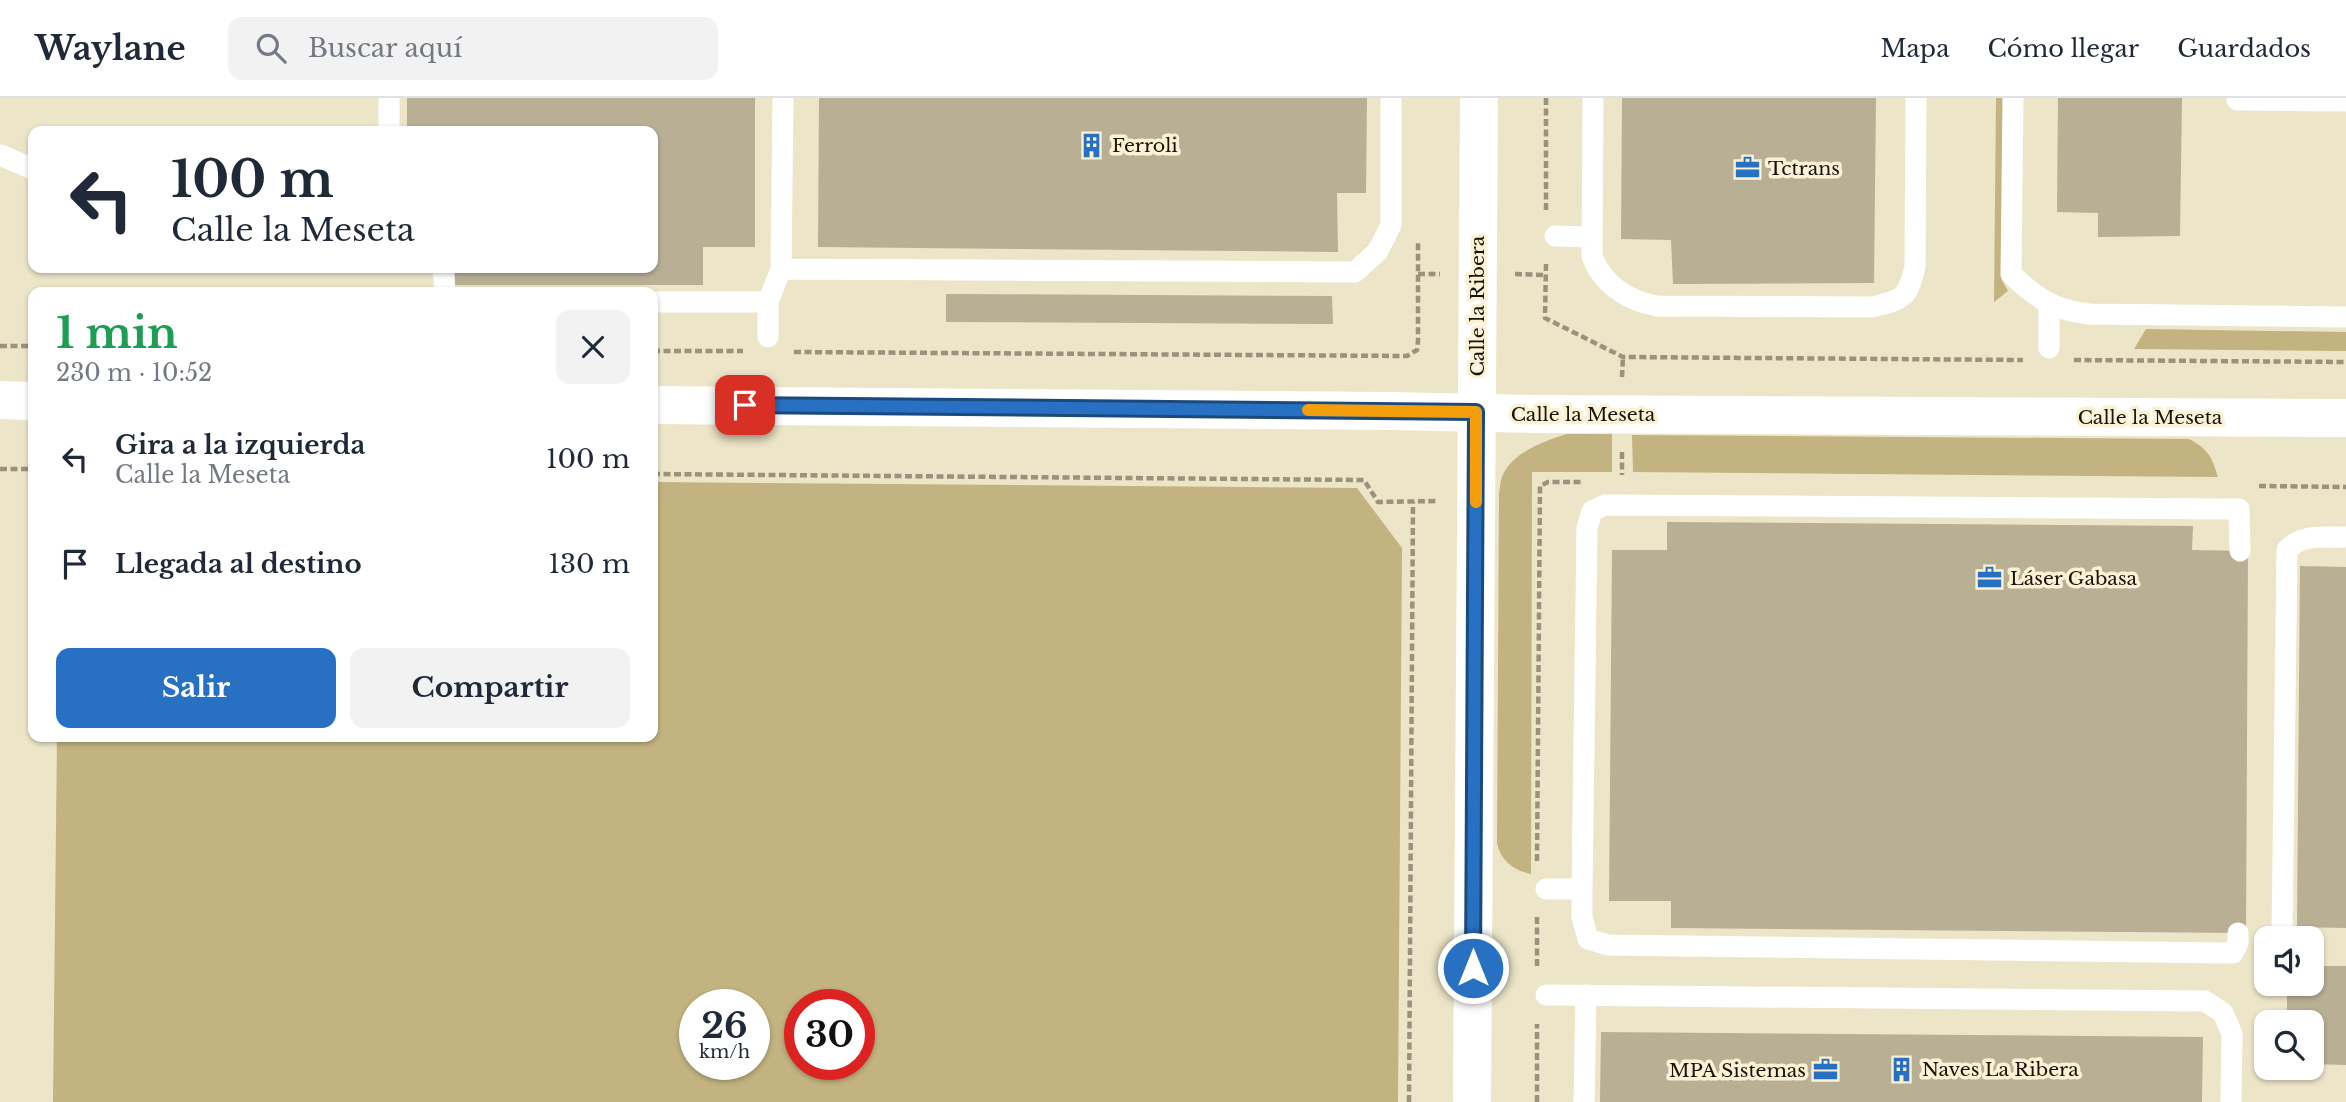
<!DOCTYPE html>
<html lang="es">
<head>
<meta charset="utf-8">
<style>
  body { margin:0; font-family:"Libre Baskerville",serif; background:#f2f2f3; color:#1f2937; height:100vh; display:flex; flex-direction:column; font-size:26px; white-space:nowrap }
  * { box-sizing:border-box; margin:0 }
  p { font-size:23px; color:#747a83 }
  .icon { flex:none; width:38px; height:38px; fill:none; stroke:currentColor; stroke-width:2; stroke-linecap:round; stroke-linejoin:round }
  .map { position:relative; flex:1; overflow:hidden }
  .side { position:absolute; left:28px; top:189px; width:630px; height:455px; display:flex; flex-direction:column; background:#fff; border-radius:14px; box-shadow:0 2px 5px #0004 }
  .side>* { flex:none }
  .top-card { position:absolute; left:28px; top:28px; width:630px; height:147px; border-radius:14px; box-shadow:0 2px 5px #0004; background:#fff; color:#1f2937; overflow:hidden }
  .tools { position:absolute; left:2254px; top:828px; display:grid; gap:14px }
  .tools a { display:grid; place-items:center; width:70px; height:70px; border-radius:14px; background:#fff; box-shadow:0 2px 5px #0004; font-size:35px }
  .speed { position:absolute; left:679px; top:891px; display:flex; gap:14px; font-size:35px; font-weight:700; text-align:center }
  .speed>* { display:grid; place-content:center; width:91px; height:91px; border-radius:50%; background:#fff; box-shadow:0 2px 5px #0004; line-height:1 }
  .speed small { font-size:18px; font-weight:400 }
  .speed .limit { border:10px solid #d22; background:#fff; color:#111 }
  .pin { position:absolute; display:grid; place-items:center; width:60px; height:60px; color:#fff; margin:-30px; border-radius:14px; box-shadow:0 4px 10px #0006 }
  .me { position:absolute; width:77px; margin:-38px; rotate:0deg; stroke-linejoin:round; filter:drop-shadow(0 0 5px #0008) }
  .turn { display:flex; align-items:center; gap:24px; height:147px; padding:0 28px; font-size:32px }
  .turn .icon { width:91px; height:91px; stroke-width:2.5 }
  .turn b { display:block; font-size:49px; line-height:60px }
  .round { display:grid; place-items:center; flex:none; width:74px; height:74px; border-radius:14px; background:#f2f2f3 }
  .summary { display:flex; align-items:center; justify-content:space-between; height:119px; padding:0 28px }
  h1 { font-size:42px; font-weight:700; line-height:52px; color:#1e9e55 }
  .button { display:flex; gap:14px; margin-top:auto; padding:14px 28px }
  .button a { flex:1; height:80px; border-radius:14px; background:#2871c2; color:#fff; font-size:28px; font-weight:700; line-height:80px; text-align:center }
  .button a+a { background:#f2f2f3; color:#1f2937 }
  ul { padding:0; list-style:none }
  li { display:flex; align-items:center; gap:21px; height:105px; padding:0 28px }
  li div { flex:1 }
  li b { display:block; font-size:26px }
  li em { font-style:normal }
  header { display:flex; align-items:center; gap:42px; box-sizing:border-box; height:98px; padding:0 35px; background:#fff; border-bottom:2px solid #e0e1e3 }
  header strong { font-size:33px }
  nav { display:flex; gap:38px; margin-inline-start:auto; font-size:24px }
  .search { width:490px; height:63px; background:#f2f2f3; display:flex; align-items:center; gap:18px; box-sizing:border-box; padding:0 24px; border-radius:14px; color:#747a83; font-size:26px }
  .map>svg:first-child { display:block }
</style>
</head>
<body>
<header>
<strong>Waylane</strong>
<div class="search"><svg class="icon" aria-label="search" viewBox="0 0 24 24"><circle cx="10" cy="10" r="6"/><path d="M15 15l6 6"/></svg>Buscar aquí</div>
<nav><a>Mapa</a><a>Cómo llegar</a><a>Guardados</a></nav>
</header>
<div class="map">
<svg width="2346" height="1004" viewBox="0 0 2346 1004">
  <rect width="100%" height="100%" fill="#ede5c8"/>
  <path fill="#c2b380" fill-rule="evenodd" d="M1996,0H2004L2002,182L2008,193L1994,204Z
    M2146,231L2346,234V253L2134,251Z
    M1567,336H1612V374H1532L1531,776C1514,773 1500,762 1497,745L1499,396C1500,391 1500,384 1502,379C1511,355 1544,343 1567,336Z
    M1632,337L2189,341C2208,351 2212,359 2218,379L1633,374Z
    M653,384L1357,390L1402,450L1398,1004H53L57,639H653ZM754,906V966H695V906ZM859,906V966H800V906Z"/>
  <path fill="#b8af94" d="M407,0H755V149H703V187H455V170H653V33L407,32Z
    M819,0H1367L1366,95H1337L1338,154L818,149Z
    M1622,0H1876L1874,185L1673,186L1671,142L1621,141Z
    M2058,0H2182L2180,138L2098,139V115L2057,114Z
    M946,196L1332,198L1333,226L946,224Z
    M1667,424L2193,428L2192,452L2248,453L2246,835L1671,830V803H1609L1612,452H1667Z
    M2300,468L2346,469V830L2297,829Z
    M2312,868H2346V967L2312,966V924H2287V886H2312Z
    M1601,934L2203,939L2202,1004H1600Z"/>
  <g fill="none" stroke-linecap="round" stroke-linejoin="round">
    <path stroke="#99937e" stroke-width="4.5" stroke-dasharray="7 3.5" stroke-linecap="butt" d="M1546,0V112
      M1546,166L1545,220L1623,259L2023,262
      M1418,176H1440
      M1515,176L1545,177
      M0,248H33
      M653,253H743
      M794,254L1407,258L1417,252L1418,243V143
      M2074,262L2346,264
      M1622,279L1623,259
      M1622,354V377
      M0,371H33
      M653,376L1364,382L1378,404L1438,403
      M2259,388L2346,389
      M1537,763L1540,388L1548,384H1582
      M1537,868V817
      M1409,1004L1413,404
      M1537,1004V926"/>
    <path stroke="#fff" stroke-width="21" d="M1593,0L1592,158C1602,186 1628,203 1657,208L1872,209C1904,201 1907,201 1915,169L1916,0
      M2013,0L2011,176C2036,200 2053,212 2089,216L2346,219
      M2237,2L2346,3
      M389,33V0
      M0,57L33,71
      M1555,138L1592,139
      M443,170L445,194
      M781,171L1355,174L1378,153L1391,127V0
      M653,204H768L781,171L783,0
      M768,239V204
      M2049,250V207
      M1546,791H1582
      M2238,835V845L2233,855H2225L1608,847L1588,841L1582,819V791L1587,430L1592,413L1605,407L2239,411L2240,453
      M2282,838L2287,452C2302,435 2324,440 2346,439
      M1546,897L2205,903L2223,915L2232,936L2231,1004
      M1584,1004L1586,897"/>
    <path stroke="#fff" stroke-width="38" d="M0,302L33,303
      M653,307L1388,313L1537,316L2346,320
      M1472,1004L1479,0"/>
  </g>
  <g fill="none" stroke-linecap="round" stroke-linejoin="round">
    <defs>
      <path id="route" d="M745,307L1476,314L1473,870"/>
    </defs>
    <use href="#route" stroke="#1a497e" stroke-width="18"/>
    <use href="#route" stroke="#2871c2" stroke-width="12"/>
    <path stroke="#f59e0b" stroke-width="12" d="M1308,312L1476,314V404"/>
  </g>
  <defs>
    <symbol id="building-bare" viewBox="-9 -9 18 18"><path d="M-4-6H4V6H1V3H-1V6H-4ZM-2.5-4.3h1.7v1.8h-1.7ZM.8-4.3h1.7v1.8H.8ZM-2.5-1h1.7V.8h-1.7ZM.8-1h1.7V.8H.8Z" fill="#2871c2" stroke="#fbf2d5" stroke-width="2.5" paint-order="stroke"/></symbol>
    <symbol id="office-bare" viewBox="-9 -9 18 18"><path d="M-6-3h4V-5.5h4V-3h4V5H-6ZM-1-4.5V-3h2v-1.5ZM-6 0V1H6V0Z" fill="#2871c2" stroke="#fbf2d5" stroke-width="2.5" paint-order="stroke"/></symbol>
  </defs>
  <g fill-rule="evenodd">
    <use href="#building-bare" x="1074" y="30" width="35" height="35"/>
    <use href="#office-bare" x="1730" y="52" width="35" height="35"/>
    <use href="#office-bare" x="1972" y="462" width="35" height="35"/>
    <use href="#building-bare" x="1884" y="954" width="35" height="35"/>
    <use href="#office-bare" x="1808" y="954" width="35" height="35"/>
  </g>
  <g text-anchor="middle" stroke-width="7" stroke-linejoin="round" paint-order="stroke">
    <g font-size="19" fill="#17140a" stroke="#fbf2d5" text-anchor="start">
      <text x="1112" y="54">Ferroli</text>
      <text x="1768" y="77">Tctrans</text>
      <text x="2010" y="487">Láser Gabasa</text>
      <text x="1922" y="978">Naves La Ribera</text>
      <text x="1806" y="979" text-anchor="end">MPA Sistemas</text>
    </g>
    <g font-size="19" fill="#17140a" stroke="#fbf2d5">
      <text transform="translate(1477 208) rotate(-90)" y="7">Calle la Ribera</text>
      <text x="1583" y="323">Calle la Meseta</text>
      <text x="2150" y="326">Calle la Meseta</text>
    </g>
  </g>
</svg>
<div class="tools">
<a><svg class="icon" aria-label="sound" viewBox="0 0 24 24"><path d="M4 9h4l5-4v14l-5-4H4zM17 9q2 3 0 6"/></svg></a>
<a><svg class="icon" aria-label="search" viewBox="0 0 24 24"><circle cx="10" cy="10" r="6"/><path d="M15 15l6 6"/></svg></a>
</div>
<div class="speed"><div>26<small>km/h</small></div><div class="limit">30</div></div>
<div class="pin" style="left:745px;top:307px;background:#d93025"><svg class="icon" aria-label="arrive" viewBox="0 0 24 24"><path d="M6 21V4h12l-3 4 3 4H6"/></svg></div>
<svg class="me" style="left:1473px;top:870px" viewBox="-20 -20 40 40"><circle r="17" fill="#2871c2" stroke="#fff" stroke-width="3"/><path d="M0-11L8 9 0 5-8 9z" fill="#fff"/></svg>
<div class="top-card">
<div class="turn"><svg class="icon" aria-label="left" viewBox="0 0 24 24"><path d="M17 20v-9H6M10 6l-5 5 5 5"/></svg><div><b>100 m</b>Calle la Meseta</div></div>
</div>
<section class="side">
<div class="summary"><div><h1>1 min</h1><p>230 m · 10:52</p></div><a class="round"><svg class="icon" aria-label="close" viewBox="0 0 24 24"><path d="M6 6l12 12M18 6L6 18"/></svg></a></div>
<ul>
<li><svg class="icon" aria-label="left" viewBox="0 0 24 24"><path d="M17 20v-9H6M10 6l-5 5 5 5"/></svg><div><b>Gira a la izquierda</b><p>Calle la Meseta</p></div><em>100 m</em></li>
<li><svg class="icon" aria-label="arrive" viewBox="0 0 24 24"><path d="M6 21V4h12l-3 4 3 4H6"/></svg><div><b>Llegada al destino</b></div><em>130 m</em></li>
</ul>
<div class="button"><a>Salir</a><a>Compartir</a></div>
</section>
</div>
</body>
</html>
